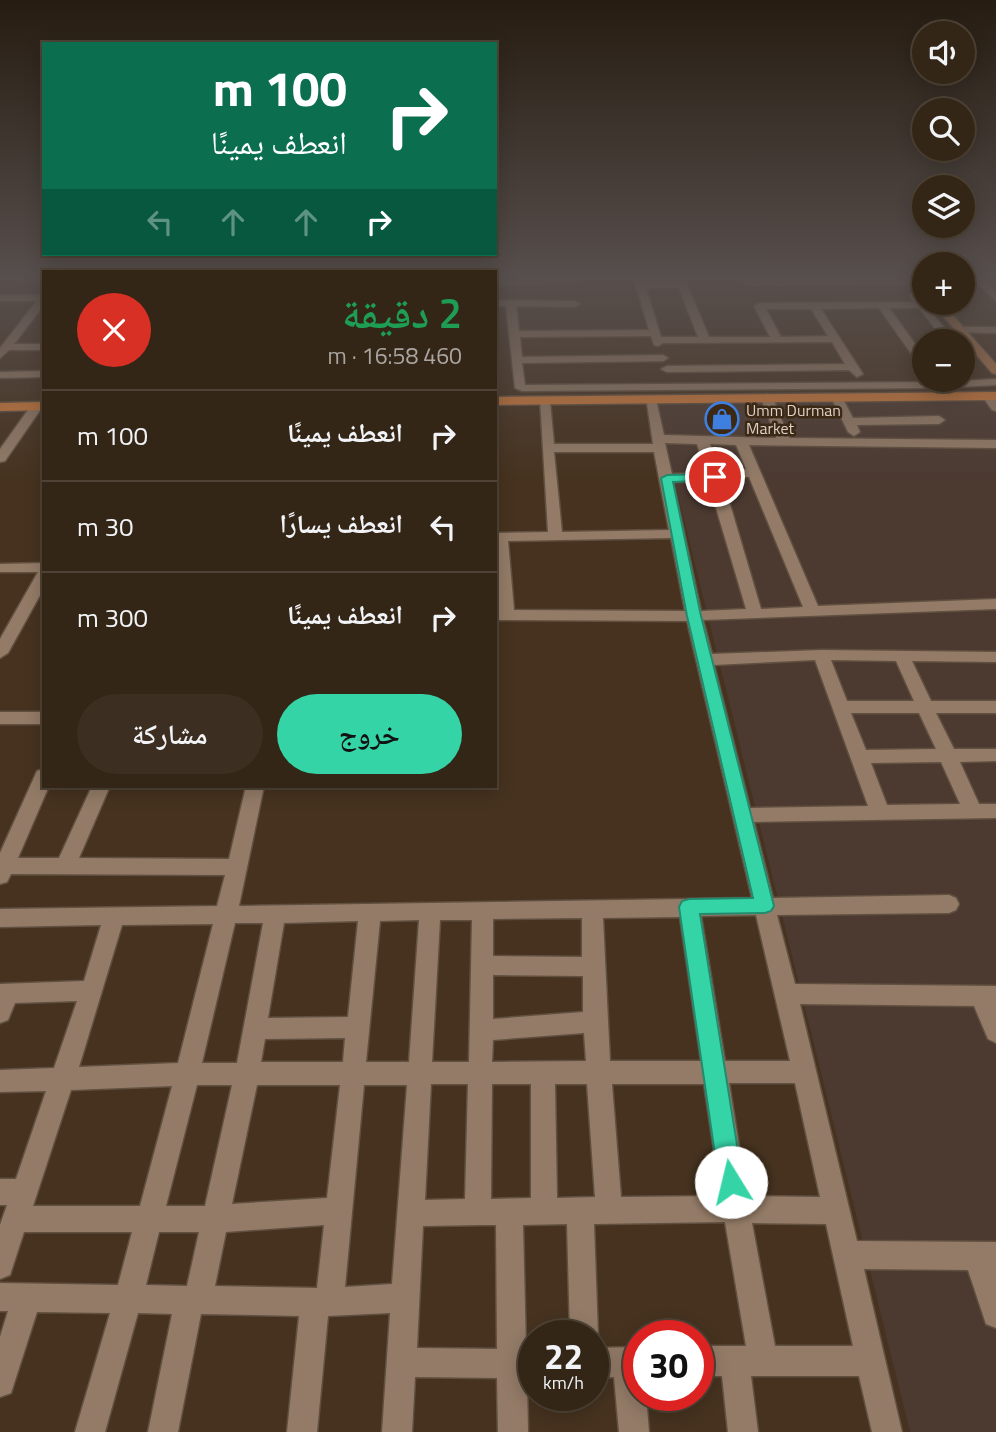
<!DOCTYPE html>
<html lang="ar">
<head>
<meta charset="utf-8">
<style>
  body { margin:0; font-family:"Titillium Web","Noto Naskh Arabic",sans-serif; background:#3c2e20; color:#f1f3f6; direction:rtl; height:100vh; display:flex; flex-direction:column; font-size:26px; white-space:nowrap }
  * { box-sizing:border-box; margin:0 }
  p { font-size:23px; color:#a9a5a1 }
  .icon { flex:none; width:38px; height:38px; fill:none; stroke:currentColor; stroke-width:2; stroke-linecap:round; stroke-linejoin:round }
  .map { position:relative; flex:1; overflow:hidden; direction:ltr }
  .panel { position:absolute; left:42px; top:270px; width:455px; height:518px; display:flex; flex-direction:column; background:#342617; border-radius:0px; box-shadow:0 4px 18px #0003,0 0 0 2px #4e4336; direction:rtl }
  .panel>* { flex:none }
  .banner { position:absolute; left:42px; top:42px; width:455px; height:214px; border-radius:0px; box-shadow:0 4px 18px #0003,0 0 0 2px #4e4336; direction:rtl; background:#0b6e4f; color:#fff; overflow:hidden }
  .controls { position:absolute; left:912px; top:21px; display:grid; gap:14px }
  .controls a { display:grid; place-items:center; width:63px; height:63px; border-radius:50%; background:#342617; box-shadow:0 4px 18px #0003,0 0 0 2px #4e4336; font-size:35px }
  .speed { position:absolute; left:518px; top:1320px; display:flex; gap:14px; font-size:35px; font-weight:700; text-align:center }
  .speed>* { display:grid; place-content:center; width:91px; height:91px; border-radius:50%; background:#342617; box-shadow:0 4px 18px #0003,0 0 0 2px #4e4336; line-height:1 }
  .speed small { font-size:18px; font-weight:400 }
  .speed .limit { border:10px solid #d22; background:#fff; color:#111 }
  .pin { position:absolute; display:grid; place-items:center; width:60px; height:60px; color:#fff; margin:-30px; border:4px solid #fff; border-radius:50%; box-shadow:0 2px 7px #0007 }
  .me { position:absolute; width:77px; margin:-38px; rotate:351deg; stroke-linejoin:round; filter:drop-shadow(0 0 5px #0008) }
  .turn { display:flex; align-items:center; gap:24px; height:147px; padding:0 35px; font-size:32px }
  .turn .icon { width:91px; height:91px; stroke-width:2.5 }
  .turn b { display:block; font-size:49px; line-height:60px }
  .lanes { display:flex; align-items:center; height:66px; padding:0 35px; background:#0003; justify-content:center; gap:35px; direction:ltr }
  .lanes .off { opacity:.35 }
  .round { display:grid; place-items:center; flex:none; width:74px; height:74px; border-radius:37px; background:#3c2e20 }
  .summary { display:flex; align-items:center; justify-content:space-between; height:119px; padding:0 35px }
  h1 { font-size:42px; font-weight:600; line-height:52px; color:#1e9e55 }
  .primary-button { display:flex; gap:14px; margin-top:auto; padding:14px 35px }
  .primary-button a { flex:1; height:80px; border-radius:42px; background:#35d4a7; color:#111; font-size:28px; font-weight:600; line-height:80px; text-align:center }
  .primary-button a+a { background:#3c2e20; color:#f1f3f6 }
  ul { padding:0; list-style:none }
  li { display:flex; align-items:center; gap:21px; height:91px; padding:0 35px; border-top:2px solid #4e4336 }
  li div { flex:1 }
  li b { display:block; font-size:26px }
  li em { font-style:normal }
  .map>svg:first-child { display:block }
</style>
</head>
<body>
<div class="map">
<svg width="996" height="1432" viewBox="0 0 996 1432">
  <rect width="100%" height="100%" fill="#46321f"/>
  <path fill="#4c3a31" d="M996,402V1432H910L655,403Z"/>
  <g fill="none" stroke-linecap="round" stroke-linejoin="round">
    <defs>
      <path id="minor" d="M495,279H577L578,280L573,283L495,285Z
        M634,279H644L645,282H677L675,279H685L709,337H770L754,306L759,303L914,302L909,296L914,293L955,340L945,341L919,308H889L924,356V367L920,366L879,308L821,309L863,374L857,377L849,370L667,372L661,369L667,366L845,364L832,342L663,343L658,346L654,345L651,336L520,337L522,357L663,355L668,358L663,361L522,363L525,385L940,382L996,379V385L940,388L522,391L515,388L506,306H495V300L575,301L580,304L575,307L516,306L519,331L649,330ZM646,288H679L698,337H661ZM766,309H811L828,336L781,337Z
        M903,279L908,282L906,284L747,286L742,283L747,280Z
        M973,279H984L996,292V301Z
        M0,295H44V305L14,344H44V350H9L0,358V348L37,301H0Z
        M961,327H996V333L957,332V328Z
        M44,371V377L0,378V372Z
        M988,393L996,399V411L992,410L982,396Z
        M767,394L773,398L789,438L996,440V448L749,445L818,606L996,599V609L703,620L712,654L821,650L996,652V662L912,661L931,701H996V713H936L954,749H996V761L960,762L979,804H996V818L754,822L773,898L949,895L956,898L959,904L956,910L949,913L777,915L795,984L996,986V1043L988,1039L974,1006L800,1004L857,1241L996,1242V1328L986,1324L968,1270L864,1269L902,1432H872L859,1376H751L758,1432H728L722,1376H698V1346H746L725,1222L594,1224L598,1335L593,1346V1335H570L567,1224L523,1225L526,1349H534V1379H527L528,1432H498L497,1378L415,1377L412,1432H382L390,1313L328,1316L317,1432H287L299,1316L201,1314L178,1432H148L172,1314L138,1313L105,1432H75L110,1313L37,1312L11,1393L0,1397V1337L8,1311H0V1283L118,1285L132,1232H24L10,1275L0,1279V1225L7,1205H0V1179H16L46,1091L0,1092V1070L54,1068L77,1001L15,1003L8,1020L0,1023V984L84,981L101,925L0,927V909L217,906L225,875L11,874L7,882L0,884V853L37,771L44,769V786H49L18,858H59L92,786H110L79,858L229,859L246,786H264L239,906L752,898L687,621L495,620V610H499L495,533L548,532L540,399L550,401L554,444H653L646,397L656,399L664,435L776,438L761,398ZM665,443L697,444L706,473L672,474ZM710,444L736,445L746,469H718ZM554,452H654L669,530L562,532ZM722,477H749L803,607L761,609ZM708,481L746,609L701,611L673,482ZM671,538L685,611L514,610L508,541ZM815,660L868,806L750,808L714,665ZM831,660L896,661L914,701H847ZM851,713H919L936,749L866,750ZM941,762L960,804L887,805L871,763ZM756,915L790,1061H725L701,916ZM680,917L701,1061H610L603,918ZM582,918V957L493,956V919ZM419,920L409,1062H366L380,921ZM440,920H472L469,1062H432ZM358,921L348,1017L268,1018L284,923ZM235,923H263L237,1063H202ZM213,924L178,1063L79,1067L122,925ZM493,975L583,976V1012L493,1019ZM584,1033L586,1061L492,1062L493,1040ZM345,1038L343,1062H261L265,1039ZM729,1083H795L820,1197L747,1196ZM431,1084H468L465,1199L425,1200ZM492,1084H531V1198L491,1199ZM555,1084H587L595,1197L557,1198ZM612,1084H704L721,1196L621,1197ZM197,1085H232L205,1206H166ZM257,1085H340L327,1198L232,1204ZM364,1085H407L392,1284L345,1287ZM172,1086L140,1206H33L71,1090ZM752,1223L826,1224L853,1346H775ZM324,1225L317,1288L215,1286L226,1232ZM483,1225H496L497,1349L417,1348L423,1226ZM159,1232H199L187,1286L146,1285Z
        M833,395H841L853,418L939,416L945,420L939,424L857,425L860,432L854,436L848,432L831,397Z
        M33,403L43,406L5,461L0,462V449Z
        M44,563V588L8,653L0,658V639L38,572H0V564Z
        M0,712H44V724H0Z
        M639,1347V1395H646L649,1432H619L614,1377L593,1378V1348Z"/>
      <path id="major" d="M912,279H922L924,291Z
        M932,303H942L996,364V374L992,373Z"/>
      <path id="highway" d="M996,392V400L495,405V397Z
        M44,402V410L0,411V403Z"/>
    </defs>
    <use href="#minor" stroke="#615040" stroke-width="3"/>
    <use href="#major" stroke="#615040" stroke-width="3"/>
    <use href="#highway" stroke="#615040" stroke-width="3"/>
    <use href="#minor" fill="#937b67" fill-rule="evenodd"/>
    <use href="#major" fill="#b77a4c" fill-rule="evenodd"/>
    <use href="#highway" fill="#cf7a3a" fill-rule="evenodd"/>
  </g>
  <linearGradient id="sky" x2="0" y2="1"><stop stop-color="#261c11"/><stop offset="0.58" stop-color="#574f4d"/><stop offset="1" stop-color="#574f4d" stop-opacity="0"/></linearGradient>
  <rect width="996" height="480" fill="url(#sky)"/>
  <path fill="#35d4a7" stroke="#228a6d" stroke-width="2" d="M715,474L719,475V480L673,482L701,616L774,906L771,911L765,913L700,914L743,1182L740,1190L731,1193L723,1190L719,1182L679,907L682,901L689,899L753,898L687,616L661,478L667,475Z"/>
  <defs>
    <symbol id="shop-ring" viewBox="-11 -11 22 22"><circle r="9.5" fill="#3b2815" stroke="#3f7fe0" stroke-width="1.5"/><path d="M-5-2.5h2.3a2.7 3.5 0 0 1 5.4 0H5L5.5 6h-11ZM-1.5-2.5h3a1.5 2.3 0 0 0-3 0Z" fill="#3f7fe0"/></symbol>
  </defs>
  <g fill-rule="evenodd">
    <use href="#shop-ring" x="703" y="400" width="38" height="38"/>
  </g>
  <g text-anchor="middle" stroke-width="5" stroke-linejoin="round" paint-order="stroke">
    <g font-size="16" fill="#dccfc4" stroke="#3b2815" text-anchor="start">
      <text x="746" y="416">Umm Durman<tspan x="746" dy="18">Market</tspan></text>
    </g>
  </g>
</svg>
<div class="controls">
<a><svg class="icon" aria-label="sound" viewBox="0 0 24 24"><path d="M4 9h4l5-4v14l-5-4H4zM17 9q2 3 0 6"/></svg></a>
<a><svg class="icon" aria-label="search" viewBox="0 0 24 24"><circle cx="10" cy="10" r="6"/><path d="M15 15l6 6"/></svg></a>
<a><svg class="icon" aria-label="layers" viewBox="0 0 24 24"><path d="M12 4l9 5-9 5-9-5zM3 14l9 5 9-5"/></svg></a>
<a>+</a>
<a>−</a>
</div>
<div class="speed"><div>22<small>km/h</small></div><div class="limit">30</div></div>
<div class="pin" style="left:715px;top:477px;background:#d93025"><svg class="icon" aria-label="arrive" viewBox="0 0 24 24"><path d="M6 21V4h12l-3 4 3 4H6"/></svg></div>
<svg class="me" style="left:731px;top:1182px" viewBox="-20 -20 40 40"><circle r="19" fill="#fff"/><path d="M0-13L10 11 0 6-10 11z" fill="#35d4a7"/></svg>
<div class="banner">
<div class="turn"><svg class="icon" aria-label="right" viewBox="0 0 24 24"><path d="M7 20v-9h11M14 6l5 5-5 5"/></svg><div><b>100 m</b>انعطف يمينًا</div></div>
<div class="lanes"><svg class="icon off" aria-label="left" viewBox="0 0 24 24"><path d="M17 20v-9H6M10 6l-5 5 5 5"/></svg><svg class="icon off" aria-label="ahead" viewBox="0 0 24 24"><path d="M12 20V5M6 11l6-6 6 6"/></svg><svg class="icon off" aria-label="ahead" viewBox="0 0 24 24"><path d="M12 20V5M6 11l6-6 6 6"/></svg><svg class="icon" aria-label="right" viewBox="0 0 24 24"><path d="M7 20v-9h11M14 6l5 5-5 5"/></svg></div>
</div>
<section class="panel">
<div class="summary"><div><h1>2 دقيقة</h1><p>460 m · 16:58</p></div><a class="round" style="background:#d93025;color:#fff"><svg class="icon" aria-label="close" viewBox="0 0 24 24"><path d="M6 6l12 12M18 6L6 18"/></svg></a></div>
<ul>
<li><svg class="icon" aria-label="right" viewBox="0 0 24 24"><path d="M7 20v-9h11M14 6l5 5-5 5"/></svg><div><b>انعطف يمينًا</b></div><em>100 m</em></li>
<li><svg class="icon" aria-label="left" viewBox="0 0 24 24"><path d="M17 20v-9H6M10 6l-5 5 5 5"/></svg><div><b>انعطف يسارًا</b></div><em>30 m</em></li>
<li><svg class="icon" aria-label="right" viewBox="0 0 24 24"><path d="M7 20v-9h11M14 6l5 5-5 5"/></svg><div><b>انعطف يمينًا</b></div><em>300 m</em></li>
</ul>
<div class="primary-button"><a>خروج</a><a>مشاركة</a></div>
</section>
</div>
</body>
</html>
